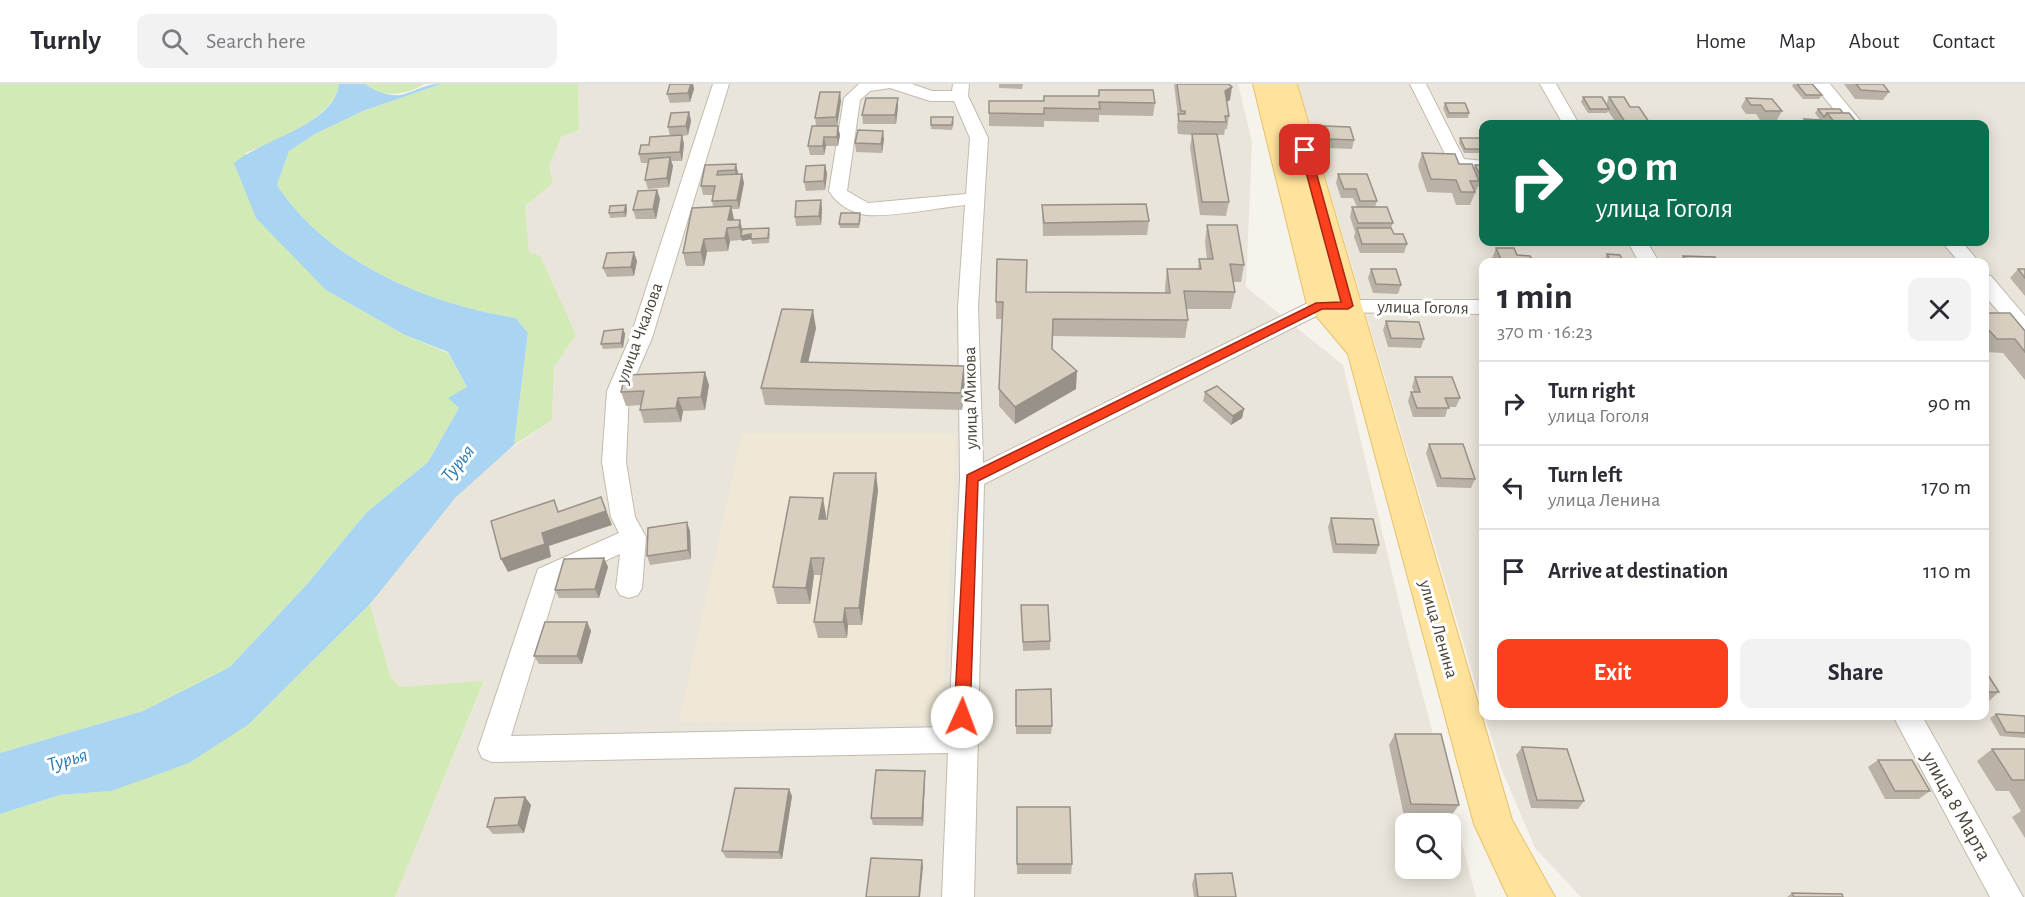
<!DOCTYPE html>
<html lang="en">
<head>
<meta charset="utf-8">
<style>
  body { margin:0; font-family:"Alegreya Sans",sans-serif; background:#f2f2f3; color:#2b2b33; height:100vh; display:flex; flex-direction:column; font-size:22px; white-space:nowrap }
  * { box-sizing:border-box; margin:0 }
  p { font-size:20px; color:#7c7c81 }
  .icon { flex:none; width:33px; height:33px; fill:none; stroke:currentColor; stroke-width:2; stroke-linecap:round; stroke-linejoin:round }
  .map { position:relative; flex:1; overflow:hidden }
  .panel { position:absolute; left:1479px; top:174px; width:510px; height:462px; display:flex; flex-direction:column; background:#fff; border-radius:12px; box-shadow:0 3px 15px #0003 }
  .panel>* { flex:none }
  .guide { position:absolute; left:1479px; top:36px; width:510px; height:126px; border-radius:12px; box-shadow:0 3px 15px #0003; background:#0b6e4f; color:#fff; overflow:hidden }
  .tools { position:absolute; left:1395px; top:729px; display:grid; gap:12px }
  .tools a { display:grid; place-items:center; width:66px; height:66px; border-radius:12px; background:#fff; box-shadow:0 3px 15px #0003; font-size:30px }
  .pin { position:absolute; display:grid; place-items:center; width:51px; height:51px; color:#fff; margin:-26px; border-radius:12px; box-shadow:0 3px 9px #0006 }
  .me { position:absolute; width:66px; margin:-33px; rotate:2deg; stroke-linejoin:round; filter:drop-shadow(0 0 4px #0008) }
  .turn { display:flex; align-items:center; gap:21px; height:126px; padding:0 18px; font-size:27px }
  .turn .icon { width:78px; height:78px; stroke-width:2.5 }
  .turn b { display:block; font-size:42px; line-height:51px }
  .round { display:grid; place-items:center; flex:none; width:63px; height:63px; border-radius:12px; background:#f2f2f3 }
  .head { display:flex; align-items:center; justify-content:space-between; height:102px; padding:0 18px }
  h1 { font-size:36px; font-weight:600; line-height:45px }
  .cta { display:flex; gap:12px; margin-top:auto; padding:12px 18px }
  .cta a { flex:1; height:69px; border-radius:12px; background:#fc3f1d; color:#fff; font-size:24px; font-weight:600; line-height:69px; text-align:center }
  .cta a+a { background:#f2f2f3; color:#2b2b33 }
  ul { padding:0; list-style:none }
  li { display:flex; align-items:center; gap:18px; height:84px; padding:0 18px; border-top:2px solid #e1e1e2 }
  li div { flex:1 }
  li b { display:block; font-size:22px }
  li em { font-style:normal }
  header { display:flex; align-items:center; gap:36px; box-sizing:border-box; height:84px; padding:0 30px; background:#fff; border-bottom:2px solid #e1e1e2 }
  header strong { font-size:28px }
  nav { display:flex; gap:33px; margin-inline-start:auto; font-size:21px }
  .search { width:420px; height:54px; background:#f2f2f3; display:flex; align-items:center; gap:15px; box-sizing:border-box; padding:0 21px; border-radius:12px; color:#7c7c81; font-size:22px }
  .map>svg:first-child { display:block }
</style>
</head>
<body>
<header>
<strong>Turnly</strong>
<div class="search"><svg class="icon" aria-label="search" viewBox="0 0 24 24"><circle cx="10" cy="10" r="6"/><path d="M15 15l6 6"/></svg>Search here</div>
<nav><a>Home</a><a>Map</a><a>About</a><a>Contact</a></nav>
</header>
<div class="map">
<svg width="2025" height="813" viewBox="0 0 2025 813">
  <rect width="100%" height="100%" fill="#f6f3ec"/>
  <path fill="#eae5da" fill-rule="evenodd" d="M578,0H1238L1252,58L1246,203L1343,281L1405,544L1476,813H395L484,598L400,603L390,592L370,520L456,413L490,379L552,336L554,283L576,251L529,168L525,122L553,99L549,83L561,53L579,45ZM1406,740H1450V784H1406Z
    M1298,0H2025V813H1581L1535,764L1500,681L1485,632H1984V178H1484L1483,625ZM1484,40H1984V158H1484Z"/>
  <path fill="#efe8d6" d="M742,350H956L942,639L679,638Z"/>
  <path fill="#d2eab5" d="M0,0H339C336,33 272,59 245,69L326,206L405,251L448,269L467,303L459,324L428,378L366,429L308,499L230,583L143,627L0,669Z
    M365,0H425C406,11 382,15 365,0Z
    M441,0H578L579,46L561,53L549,83L553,99L525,122L529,168L540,172L576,251L554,283L552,336L514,361L528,249L516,234C428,220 328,179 277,101L289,67L315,50L363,27Z
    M370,520L390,592L400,603L484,597L395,813H0V730L60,711L111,707L249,640Z"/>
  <path fill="#a9d4f2" d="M339,0H365C372,6 390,13 400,11C416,8 423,0 441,0L363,27L315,50L289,67L277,101C328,179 428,220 516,234L528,249L514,361L456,413L370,520L249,640L189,679L111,707L60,711L0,730V669L143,627L230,583L308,499L366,429L428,378L459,324L448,314L467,303L448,268L405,251L326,206L256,134L234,79C260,56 335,41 339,0Z"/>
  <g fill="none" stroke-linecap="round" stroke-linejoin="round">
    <defs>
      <path id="minor" d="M713,0H729L652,254L629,307L626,378L635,433L646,453L642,504L638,511L629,514L620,511L616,504L620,470L558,498L511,652L949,643L960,395L958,223L965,121C936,124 895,133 867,131C851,129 837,120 829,107L844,14L859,0H912L932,7H952L953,0H969L968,12L988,54L978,223L983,379L1314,216H1484V230L1324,228L984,400L974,813H942L948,669L492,678L482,674L478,665L538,485L619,449L611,433L602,378L607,307L630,254ZM890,4L930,17H954L970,54L966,110L868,119L847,107L860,16L870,7Z
        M1410,0H1426L1464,75L1484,77V87L1452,84Z
        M1540,0H1556L1579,40H1563Z
        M1813,0H1830L1863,40H1846Z
        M1628,158H1647L1659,178H1639Z
        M1942,158H1962L1979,178H1959Z
        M1984,191L1991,192L2025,232V252L2018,250L1984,211Z
        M1893,632H1922L2023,813H1990Z"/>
      <path id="major" d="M1253,0H1275L1334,219L1275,0H1297L1512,736L1555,813H1508L1474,740L1348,270L1307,221Z"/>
    </defs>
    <use href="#minor" stroke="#c2bbae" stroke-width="2"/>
    <use href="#major" stroke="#e6c16a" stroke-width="2"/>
    <use href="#minor" fill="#fff" fill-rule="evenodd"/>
    <use href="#major" fill="#ffe39c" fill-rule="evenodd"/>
  </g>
  <path fill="#bab2a6" d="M670,0H693L694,5L690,18L670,19L667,10Z
    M999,0H1023L1022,5L999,4Z
    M1174,0L1230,16L1227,18L1229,32L1227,45H1225L1224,51H1217L1229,118L1226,132L1200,131L1190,63L1192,51L1178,50L1177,43L1178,33Z
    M1793,0H1812L1822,11L1819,15H1803L1792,2Z
    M1844,0H1883L1889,8L1883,16L1855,15Z
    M1099,6L1155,19L1153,32L1099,31V38L1044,37V43L989,42V29L1044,17L1098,12Z
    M1583,13L1606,20L1609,13L1630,23L1649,38L1648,40H1617L1608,27L1607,29H1588L1581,18Z
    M1746,14L1782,27L1777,36H1760L1756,30H1746L1741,23Z
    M841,17L837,42L840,51L838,62H826L824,71H810L808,62L816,42L815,34Z
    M1445,19L1469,29L1468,34H1447L1443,24Z
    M898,23L896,40H863L862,31Z
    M1818,25L1843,29L1858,40H1801L1804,35L1820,36L1815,29Z
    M689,28L691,37L688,51L682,52L684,60L682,77H671L673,82L669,103L648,105L645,96L648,79H641L639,70L649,61L670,52L668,43Z
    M954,38L952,46L931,45V41Z
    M1324,42L1354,56L1352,65L1326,64L1322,51Z
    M1460,54L1484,59V69H1464L1459,59Z
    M884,55L882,69L856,68L855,59Z
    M1422,69L1474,84L1475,81H1484V104H1479L1478,102L1470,121H1456L1452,109L1427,108L1418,82Z
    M736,80L738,90L744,99L739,125H732L734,136L742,145L770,149L769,159L752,160L751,155L730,157L728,167L707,168L704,182H686L683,169L713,123L712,117L713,111H703L701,102L705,81Z
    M825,81L827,90L825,106L806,107L804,98Z
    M1338,90L1377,117L1375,123L1393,139L1391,144L1394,150L1407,160L1404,169H1360L1354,153L1355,148L1350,133L1352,123H1357L1353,114H1341L1336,99Z
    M657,106L660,115L656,135H636L633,126Z
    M821,116L822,125L821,141L796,142L795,133Z
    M626,121L627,125L626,133L610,134L609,129Z
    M1042,121L1149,137L1147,151L1043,152Z
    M861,134L859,144H840L839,140Z
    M1207,141L1244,181L1241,198H1233L1235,208L1231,225H1186L1188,236L1185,254L1053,252L1052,266L1076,305L1015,340L999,322V305L1003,235H996V218L1026,208L1165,209V202L1167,185H1198L1199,175H1207L1205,158Z
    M1706,158H1748L1747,160H1708Z
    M1910,158H1942L1940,160H1913Z
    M1496,164L1534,178H1492L1491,177Z
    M1607,170L1623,178H1603Z
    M1683,172L1718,178H1680Z
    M637,177L634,192L607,193L603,184Z
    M1371,185L1401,201L1398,210L1373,209L1368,194Z
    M2018,185H2025V212L2010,194Z
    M1984,229L2025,247V296L2003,269L1984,268Z
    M1386,237L1424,255L1421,264L1388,263L1383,246Z
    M816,244L808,279L964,282L965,300L962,326L765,321L761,304Z
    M623,245L625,250L623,264L603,265L601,260Z
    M1415,293L1460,314L1456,323H1448L1445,333H1413L1408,317L1411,308H1414L1412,303Z
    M709,301L705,326L683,327L681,338L644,339L640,326L641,321L626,322L621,308Z
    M1205,308L1244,325L1242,334L1231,341L1203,317Z
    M1429,360L1475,395L1471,404L1437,403L1426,369Z
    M878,406L862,541H848L847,554H818L814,538L822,491H814L810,520H777L773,503L826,431L825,435Z
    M1331,434L1379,461L1376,470L1333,469L1328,443Z
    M690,447L691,475L650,481L647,472Z
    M604,474L608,483L599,514H559L555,506Z
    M1021,521L1050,557V566L1023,567Z
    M587,538L591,547L582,580H539L534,572Z
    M1484,553V568L1481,558Z
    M1984,585L1999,608L1989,617H1984Z
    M1016,606L1052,642L1051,650H1016Z
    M1996,630L2025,632V654L2000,652L1990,634Z
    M1395,650L1459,721L1451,732H1404L1389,661Z
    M1522,663L1584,717L1578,725L1531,724L1516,671Z
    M1992,665H2025V754L2012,733L2021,727L2009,707H1996L1977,677Z
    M1878,676L1930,707L1919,715H1885L1868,683Z
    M925,687V694L923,742L873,741L871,734Z
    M792,712L782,775L726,774L722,767Z
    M525,713L531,721L524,749L493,750L487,743Z
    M1017,723L1072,780L1071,790H1017Z
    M1195,790L1236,813H1194L1192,800Z
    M1792,809L1843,813H1787Z"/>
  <path fill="#979187" d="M691,0H693L694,5L690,18L688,9Z
    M1232,3L1230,16L1223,20L1225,7Z
    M840,8L841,17L837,42L836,33Z
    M898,14V23L896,40L895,31Z
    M689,28L691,37L688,51L686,42Z
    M838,42L840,51L838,62L837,53Z
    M883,47L884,55L882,69L881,60Z
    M682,51L684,60L682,77L680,68Z
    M824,53L826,62L824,71L823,62Z
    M670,73L673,82L669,103L667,94Z
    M736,80L738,89L737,95L735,86Z
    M825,81L827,90L825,106L824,97Z
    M742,90L744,99L739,125L737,116Z
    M657,106L660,115L656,135L653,125Z
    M821,116L822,125L821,141L819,132Z
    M626,121L627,125L626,133L624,128Z
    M731,122L734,136H728Z
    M740,136L743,149L751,150L752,155L742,157L739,143Z
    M727,144L730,157L728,167L725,154Z
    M704,155L707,168L704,182L701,168Z
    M634,168L637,177L634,192L631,183Z
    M813,226L816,244L804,296L801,278Z
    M623,245L625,250L623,264L621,259Z
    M964,282L965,300L962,326L961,309Z
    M1077,287L1076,305L1015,340V323Z
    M705,288L709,301L705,326L701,313Z
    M678,314L683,327L681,338L676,324Z
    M1244,325L1242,334L1231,341L1233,332Z
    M876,389L878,406L862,541L859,524Z
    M601,413L612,441L549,462L551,473L508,488L501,475Z
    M823,414L826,431L823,452L819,435Z
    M687,438L690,447L691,475L688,466Z
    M604,474L608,483L599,514L595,505Z
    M811,474L814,491L810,520L806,504Z
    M845,524L848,541L847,554L843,538Z
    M587,538L591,547L582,580L577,572Z
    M925,687V694L923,742L922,734Z
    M789,705L792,712L782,775L779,768Z
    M525,713L531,721L524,749L518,741Z
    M922,776L923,783L920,813H919Z"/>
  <path fill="#d8cfc1" stroke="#979187" stroke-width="1.5" d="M670,0H691L688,9L667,10Z
    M1177,0H1229L1232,3L1225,7L1229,32H1225L1226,38L1179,37L1178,30H1185V27H1181Z
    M1797,0H1812L1822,11H1806Z
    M1856,0H1883L1889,8L1861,6Z
    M1099,6H1153L1155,19L1099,18L1100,25L1044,24V30L989,29V17H1044V12H1099Z
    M820,8H840L836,33L815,34Z
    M1583,13H1602L1609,25H1590Z
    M1609,13H1624L1630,23H1639L1649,38H1625Z
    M866,14H898L895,31H862Z
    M1746,14L1772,15L1782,27H1765L1761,21H1751Z
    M1445,19H1465L1469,29H1449Z
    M1818,25H1840L1843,29H1827L1824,33Z
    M689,28L686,42L668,43L671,29Z
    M1827,29H1849L1858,40H1836Z
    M931,33H953L952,41H931Z
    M1804,35L1821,36L1825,40H1808Z
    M812,42H838L837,53H824L823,62H808Z
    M1324,42L1350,43L1354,56L1328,55Z
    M858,46L883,47L881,60L855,59Z
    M1192,50H1217L1229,118H1202Z
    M682,51L680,68L639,70L641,61H649L650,53Z
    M1460,54H1481L1484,59V65H1465Z
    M1422,69L1455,70L1459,80H1472L1479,97H1470L1475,108H1461L1456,96L1431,95Z
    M670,73L667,94L645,96L649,75Z
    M736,80L735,86L718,87L717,91L742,90L737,116L712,117L715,102H701L705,81Z
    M825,81L824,97L804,98L806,82Z
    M1475,81H1484V95H1482Z
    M1338,90H1367L1377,117H1360L1356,105H1344Z
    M657,106L653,125L633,126L638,107Z
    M821,116L819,132L795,133L796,117Z
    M1146,120L1149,137L1044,139L1042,121Z
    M626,121L624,128L609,129L610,122Z
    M731,122L728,136H740L739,143L727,144L725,154L704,155L701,168L683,169L692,124Z
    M1352,123H1387L1393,139H1358Z
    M841,129H860L859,140H839Z
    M1207,141H1237L1244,181L1230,180L1235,208L1184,207L1188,236L1053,235L1052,265L1077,287L1015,323L999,305L1003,218H996L997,175L1027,176L1026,208L1170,209L1167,185H1201L1199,175H1213Z
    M769,144L768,154L751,155V150L741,152L742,145Z
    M1357,144H1391L1394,150H1403L1407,160H1362Z
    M1496,164H1514L1517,171L1530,172L1534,178H1502Z
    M634,168L631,183L603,184L607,169Z
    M1607,170L1620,171L1623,178H1611Z
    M1683,172L1715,173L1718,178H1687Z
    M1932,176L1962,177L1963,178H1933Z
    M1371,185H1396L1401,201L1376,200Z
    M2018,185H2025V194Z
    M782,225L813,226L801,278L964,282L961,309L761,304Z
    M1984,229H2010L2025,247V268L2015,255H1997L1984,241Z
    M1386,237L1419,238L1424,255L1391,254Z
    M623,245L621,259L601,260L604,247Z
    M705,288L701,313L678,314L676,324L640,326L644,307L621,308L625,291Z
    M1415,293H1452L1460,314H1445L1449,324H1417L1411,308H1420Z
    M1217,302L1244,325L1233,332L1205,308Z
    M1429,360H1463L1475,395L1441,394Z
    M834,389H876L859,524H845L843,538H814L824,474H811L806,504L773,503L790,413L823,414L819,435H827Z
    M601,413L606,427L542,449L545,460L501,475L491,437L554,416L558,428Z
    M1331,434L1373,435L1379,461L1336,460Z
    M687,438L688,466L647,472L648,444Z
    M604,474L595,505L555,506L564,475Z
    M1021,521H1048L1050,557L1023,558Z
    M545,538H587L577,572H534Z
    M1984,585L1999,608H1984Z
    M1051,605L1052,642H1016V606Z
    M1996,630L2025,632V649L2006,648Z
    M1395,650H1441L1459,721L1411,720Z
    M1522,663L1567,665L1584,717L1537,716Z
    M1992,665H2025V696H2012Z
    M1878,676H1912L1930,707H1895Z
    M876,686L925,687L922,734H871Z
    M735,704L789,705L779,768L722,767Z
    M525,713L518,741L487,743L495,714Z
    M1017,723H1070L1072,780H1017Z
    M871,774L922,776L919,813H866Z
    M1232,789L1236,813H1198L1195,790Z
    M1792,809L1842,810L1843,813H1794Z"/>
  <path fill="#fc3f1d" stroke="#a42913" stroke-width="1.5" d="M1305,63L1310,66L1353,222L1348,225H1322L978,397L970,633L968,638H956L954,633L967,391L1316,219L1341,218L1300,66Z"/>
  <g text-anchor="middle" stroke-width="6" stroke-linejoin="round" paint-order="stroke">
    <g font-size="18" fill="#4b4439" stroke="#fff">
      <text transform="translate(1423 223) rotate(1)" y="6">улица Гоголя</text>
      <text transform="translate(639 249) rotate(-70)" y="6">улица Чкалова</text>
      <text transform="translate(970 314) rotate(-91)" y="6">улица Микова</text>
      <text transform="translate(1439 545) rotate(74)" y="6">улица Ленина</text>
    </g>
    <g font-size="20" font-style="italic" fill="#2e7ab2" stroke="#fff">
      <text transform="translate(457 379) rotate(-52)" y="7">Турья</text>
      <text transform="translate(67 675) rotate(-16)" y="7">Турья</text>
    </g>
    <g font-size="21" fill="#4b4439" stroke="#fff">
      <text transform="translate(1957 722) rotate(61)" y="7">улица 8 Марта</text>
    </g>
  </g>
</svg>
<div class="tools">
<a><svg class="icon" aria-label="search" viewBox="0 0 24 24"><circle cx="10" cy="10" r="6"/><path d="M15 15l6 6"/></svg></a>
</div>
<div class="pin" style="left:1305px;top:66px;background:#d93025"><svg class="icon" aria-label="arrive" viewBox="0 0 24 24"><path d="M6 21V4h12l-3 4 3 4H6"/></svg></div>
<svg class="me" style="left:962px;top:633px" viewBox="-20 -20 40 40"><circle r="19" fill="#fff"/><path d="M0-13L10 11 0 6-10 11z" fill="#fc3f1d"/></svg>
<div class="guide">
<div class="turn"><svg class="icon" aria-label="right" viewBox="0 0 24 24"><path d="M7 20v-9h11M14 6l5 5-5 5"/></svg><div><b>90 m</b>улица Гоголя</div></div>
</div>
<section class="panel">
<div class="head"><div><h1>1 min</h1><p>370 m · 16:23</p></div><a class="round"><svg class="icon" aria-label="close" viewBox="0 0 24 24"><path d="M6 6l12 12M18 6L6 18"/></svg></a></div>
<ul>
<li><svg class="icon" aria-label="right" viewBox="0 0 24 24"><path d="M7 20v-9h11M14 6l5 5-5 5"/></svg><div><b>Turn right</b><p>улица Гоголя</p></div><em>90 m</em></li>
<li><svg class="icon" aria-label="left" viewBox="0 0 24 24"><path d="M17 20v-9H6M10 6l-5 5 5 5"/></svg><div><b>Turn left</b><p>улица Ленина</p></div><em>170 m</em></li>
<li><svg class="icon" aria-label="arrive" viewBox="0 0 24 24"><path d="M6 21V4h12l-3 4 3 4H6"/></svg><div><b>Arrive at destination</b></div><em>110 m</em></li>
</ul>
<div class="cta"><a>Exit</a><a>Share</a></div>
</section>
</div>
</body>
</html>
